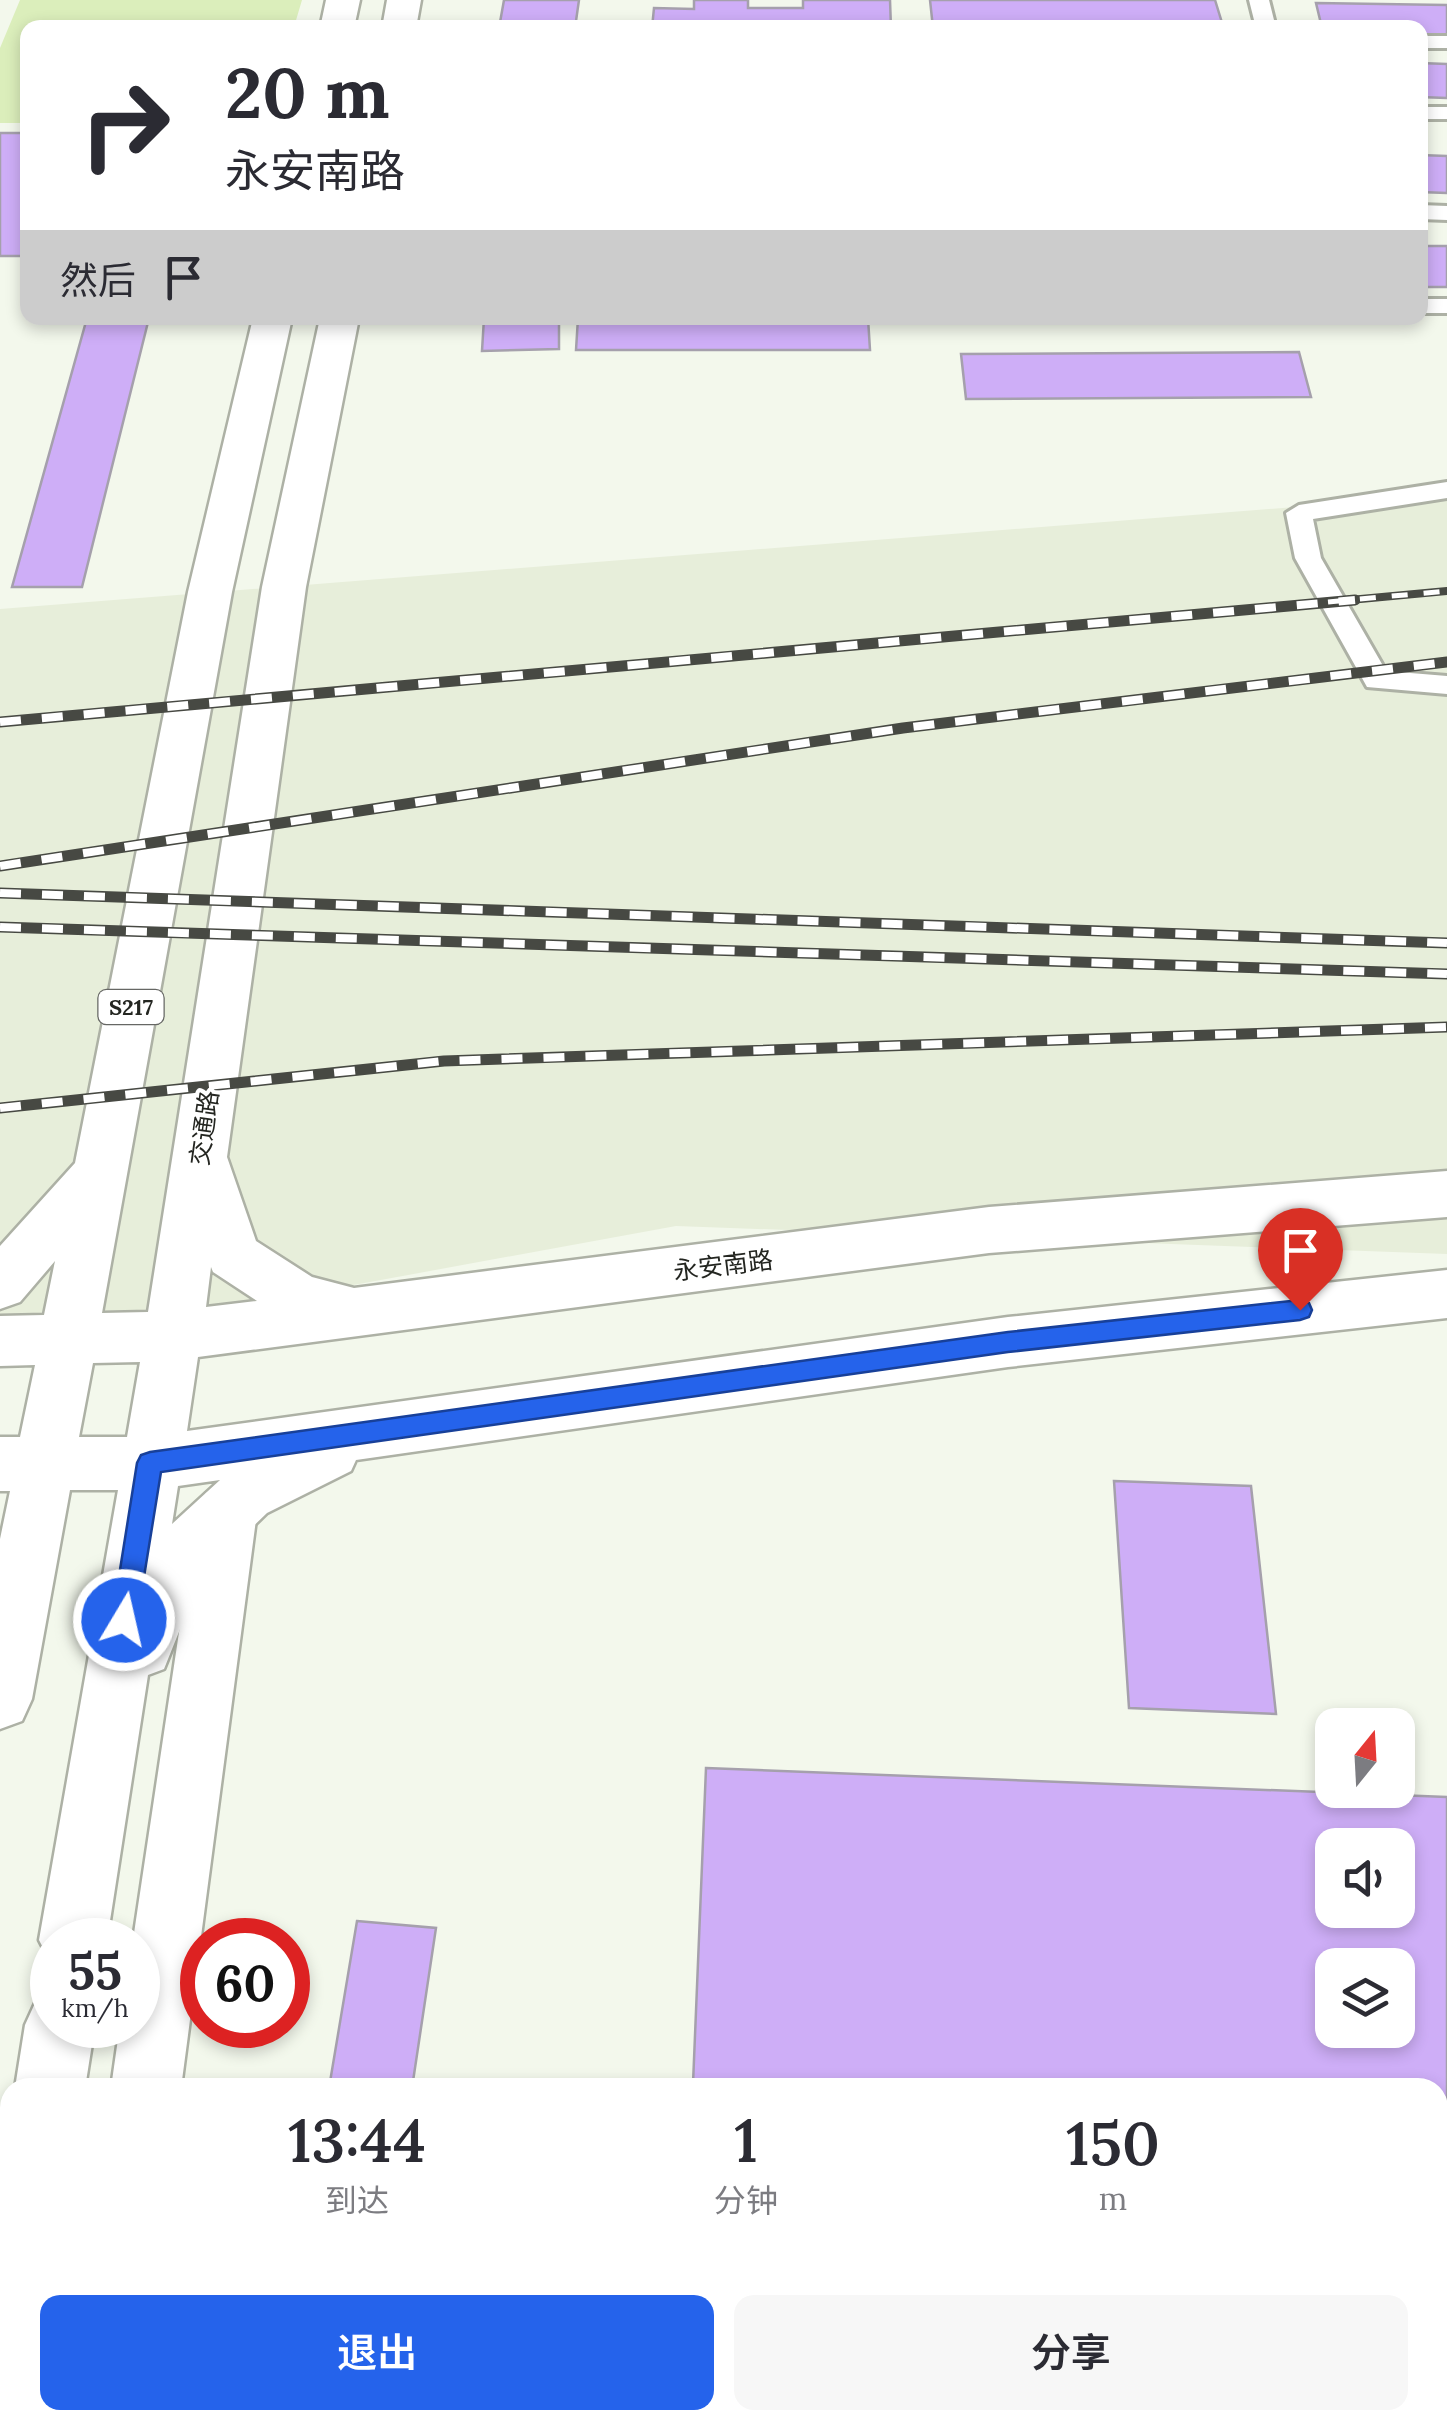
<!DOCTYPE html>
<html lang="zh">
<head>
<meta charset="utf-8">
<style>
  body { margin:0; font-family:Lora,"Noto Sans SC",serif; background:#f7f7f7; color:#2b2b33; height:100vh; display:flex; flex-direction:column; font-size:38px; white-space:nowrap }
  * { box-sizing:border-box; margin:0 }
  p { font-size:32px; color:#7c7c81 }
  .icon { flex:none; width:55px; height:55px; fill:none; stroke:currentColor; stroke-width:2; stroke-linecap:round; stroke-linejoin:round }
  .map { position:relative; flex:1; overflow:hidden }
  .details { position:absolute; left:0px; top:2078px; width:1448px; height:352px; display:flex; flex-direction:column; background:#fff; border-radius:30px 30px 0 0; box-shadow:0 5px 15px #0003 }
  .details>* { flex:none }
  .hud { position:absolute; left:20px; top:20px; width:1408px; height:305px; border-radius:20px; box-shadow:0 5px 15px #0003; background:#fff; color:#2b2b33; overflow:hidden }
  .needle { width:65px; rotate:18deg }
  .fabs { position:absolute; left:1315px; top:1708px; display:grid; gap:20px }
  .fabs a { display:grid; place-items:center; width:100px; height:100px; border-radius:20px; background:#fff; box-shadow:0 5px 15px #0003; font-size:50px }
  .speed { position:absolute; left:30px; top:1918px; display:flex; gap:20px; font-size:50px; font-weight:700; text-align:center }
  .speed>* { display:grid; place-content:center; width:130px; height:130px; border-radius:50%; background:#fff; box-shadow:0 5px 15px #0003; line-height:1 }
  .speed small { font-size:25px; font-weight:400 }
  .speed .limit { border:15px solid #d22; background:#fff; color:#111 }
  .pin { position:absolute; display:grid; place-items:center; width:85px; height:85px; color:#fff; margin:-102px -42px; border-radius:50% 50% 50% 0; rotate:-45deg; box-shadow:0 0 10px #0007 }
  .pin .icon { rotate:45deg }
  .me { position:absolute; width:110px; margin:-55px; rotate:9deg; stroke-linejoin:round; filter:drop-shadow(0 0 8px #0008) }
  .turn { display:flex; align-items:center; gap:35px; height:210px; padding:0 40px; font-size:45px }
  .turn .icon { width:130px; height:130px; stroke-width:2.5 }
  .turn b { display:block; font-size:70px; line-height:85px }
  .then { display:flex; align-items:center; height:95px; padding:0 40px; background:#0003; gap:20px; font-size:38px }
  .eta { display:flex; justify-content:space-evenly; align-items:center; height:170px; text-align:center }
  .eta b { font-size:60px; font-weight:600; line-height:70px }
  .cta { display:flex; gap:20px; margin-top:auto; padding:20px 40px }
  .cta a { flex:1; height:115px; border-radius:20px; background:#2563eb; color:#fff; font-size:40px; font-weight:600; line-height:115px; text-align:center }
  .cta a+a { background:#f7f7f7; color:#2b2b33 }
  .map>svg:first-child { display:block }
</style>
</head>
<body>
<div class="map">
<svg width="1447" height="2428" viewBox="0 0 1447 2428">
  <rect width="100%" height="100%" fill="#f3f8ec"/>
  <path fill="#e7eeda" d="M1447,495V1254L676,1226L69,1337L0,1340V609Z"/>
  <path fill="#dbeebb" d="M20,0H302L294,27L28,28L27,123H0V48Z"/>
  <path fill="#ceaef7" stroke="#a5a0ac" stroke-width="2.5" fill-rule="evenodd" d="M504,0H579L575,28H499Z
    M694,0H748V8H803V0H890L891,28H652L654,8L694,9Z
    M930,0H1215L1223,26L933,28Z
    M1316,3L1447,5V37L1420,36V28H1322Z
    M1420,63L1447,64V98L1420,97Z
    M0,133H28V256H0Z
    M1420,155L1447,156V193L1420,192Z
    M1420,246H1447V287H1420Z
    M87,318H149L82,587H12Z
    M484,318H559V349L482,351Z
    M578,318H868L870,350H576Z
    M1299,352L1311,397L966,399L961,354Z
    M1114,1481L1251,1486L1276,1714L1129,1708Z
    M706,1768L1447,1797V2116H1438V2088L693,2084ZM1332,1845H1398V1910H1332ZM1332,1965H1398V2030H1332Z
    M357,1921L436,1928L412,2088H329Z
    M1438,2204L1447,2205V2428H1312V2420H1438Z"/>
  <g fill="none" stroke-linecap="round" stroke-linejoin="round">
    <defs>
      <path id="service" d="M1249,0H1269L1276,28H1256Z
        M1420,36H1447V48H1420Z
        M1420,107H1447V119H1420Z
        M1420,205L1447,206V220L1420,219Z
        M1420,299H1447V313H1420Z
        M1447,482V498L1313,519L1321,558L1386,671L1447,676V694L1367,687L1295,558L1286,513L1299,505Z"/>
      <path id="tertiary" d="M227,1485L248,1493L257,1512L181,2088H111L120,2025H138V1940H133L197,1512L206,1493Z
        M61,2420H137L136,2428H60Z"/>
      <path id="primary" d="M326,0H360L354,28H320Z
        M387,0H421L416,28H382Z
        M253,318H292L232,592L102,1313L148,1312L262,587L320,318H359L306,587L227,1157L256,1241L312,1277L354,1288L989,1207L1447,1171V1217L989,1253L198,1357L187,1431L1008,1317L1447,1270V1318L1008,1367L356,1460L351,1471L267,1513L201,1577L164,1669L148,1675L107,1940H52V1965L39,1940L118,1490H70L32,1699L22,1721L0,1729V1539L10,1491H0V1437H20L35,1365L0,1366V1316L44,1315L55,1261L20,1302L0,1309V1246L75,1163L188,592ZM211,1267L213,1272L257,1301L206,1307ZM140,1362L127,1437H79L93,1363ZM220,1480L172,1524L178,1486Z
        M52,1993V2025H95L85,2088H15L25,2025L36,2001Z
        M10,2301V2420H30L24,2428H0V2305Z"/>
    </defs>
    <use href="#service" stroke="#adb1a5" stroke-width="6"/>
    <use href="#tertiary" stroke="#adb1a5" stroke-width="5"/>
    <use href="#primary" stroke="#adb1a5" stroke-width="5"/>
    <use href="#service" fill="#fff" fill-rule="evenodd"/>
    <use href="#tertiary" fill="#fff" fill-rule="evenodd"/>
    <use href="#primary" fill="#fff" fill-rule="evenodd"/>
    <defs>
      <path id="rail-far1" d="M1328,602L1447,591"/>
      <path id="rail" d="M0,722L1355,600
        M0,866L903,728L1447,662
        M0,893L1447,943
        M0,927L1447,974
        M0,1108L444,1061L1447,1027"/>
    </defs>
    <use href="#rail-far1" stroke="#474943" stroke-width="8"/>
    <use href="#rail" stroke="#474943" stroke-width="11"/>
    <use href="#rail-far1" stroke="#fff" stroke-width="5" stroke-dasharray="16" stroke-linecap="butt"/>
    <use href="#rail" stroke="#fff" stroke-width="8" stroke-dasharray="21" stroke-linecap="butt"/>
  </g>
  <path fill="#2563eb" stroke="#184099" stroke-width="2.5" d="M1300,1300L1309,1303L1312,1310L1309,1317L1300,1320L1008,1352L161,1472L137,1620L134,1629L124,1633L115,1629L112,1620L137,1463L141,1455L150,1452L1008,1332Z"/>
  <g text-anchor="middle" stroke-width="8" stroke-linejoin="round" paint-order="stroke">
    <rect fill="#fff" stroke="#666764" stroke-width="2.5" x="98.5" y="990" width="65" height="34" rx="8"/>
    <g font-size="22" font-weight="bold" fill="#242621">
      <text x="131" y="1015">S217</text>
    </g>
    <g font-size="25" fill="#242621" stroke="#fff">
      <text transform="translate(204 1128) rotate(-82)" y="9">交通路</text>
      <text transform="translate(723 1265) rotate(-7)" y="9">永安南路</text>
    </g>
  </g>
</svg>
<div class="fabs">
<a><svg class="needle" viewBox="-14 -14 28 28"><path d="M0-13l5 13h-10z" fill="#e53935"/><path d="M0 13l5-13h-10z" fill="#7c7c81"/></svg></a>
<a><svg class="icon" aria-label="sound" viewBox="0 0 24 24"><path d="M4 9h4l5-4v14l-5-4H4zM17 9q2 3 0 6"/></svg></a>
<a><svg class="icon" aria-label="layers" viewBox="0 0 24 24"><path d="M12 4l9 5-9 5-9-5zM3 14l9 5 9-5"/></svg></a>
</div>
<div class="speed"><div>55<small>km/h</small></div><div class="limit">60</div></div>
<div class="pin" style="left:1300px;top:1310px;background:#d93025"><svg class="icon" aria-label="arrive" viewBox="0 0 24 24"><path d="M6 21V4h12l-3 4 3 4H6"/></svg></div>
<svg class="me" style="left:124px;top:1620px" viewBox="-20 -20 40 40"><circle r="17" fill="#2563eb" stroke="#fff" stroke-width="3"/><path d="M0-11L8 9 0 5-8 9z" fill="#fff"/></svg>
<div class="hud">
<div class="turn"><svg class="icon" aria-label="right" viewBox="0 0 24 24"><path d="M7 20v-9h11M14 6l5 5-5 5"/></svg><div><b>20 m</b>永安南路</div></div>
<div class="then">然后<svg class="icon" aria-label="arrive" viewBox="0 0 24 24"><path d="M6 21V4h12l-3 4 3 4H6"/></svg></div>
</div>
<section class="details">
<div class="eta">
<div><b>13:44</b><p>到达</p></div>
<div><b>1</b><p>分钟</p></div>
<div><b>150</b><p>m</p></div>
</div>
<div class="cta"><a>退出</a><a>分享</a></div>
</section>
</div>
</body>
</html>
